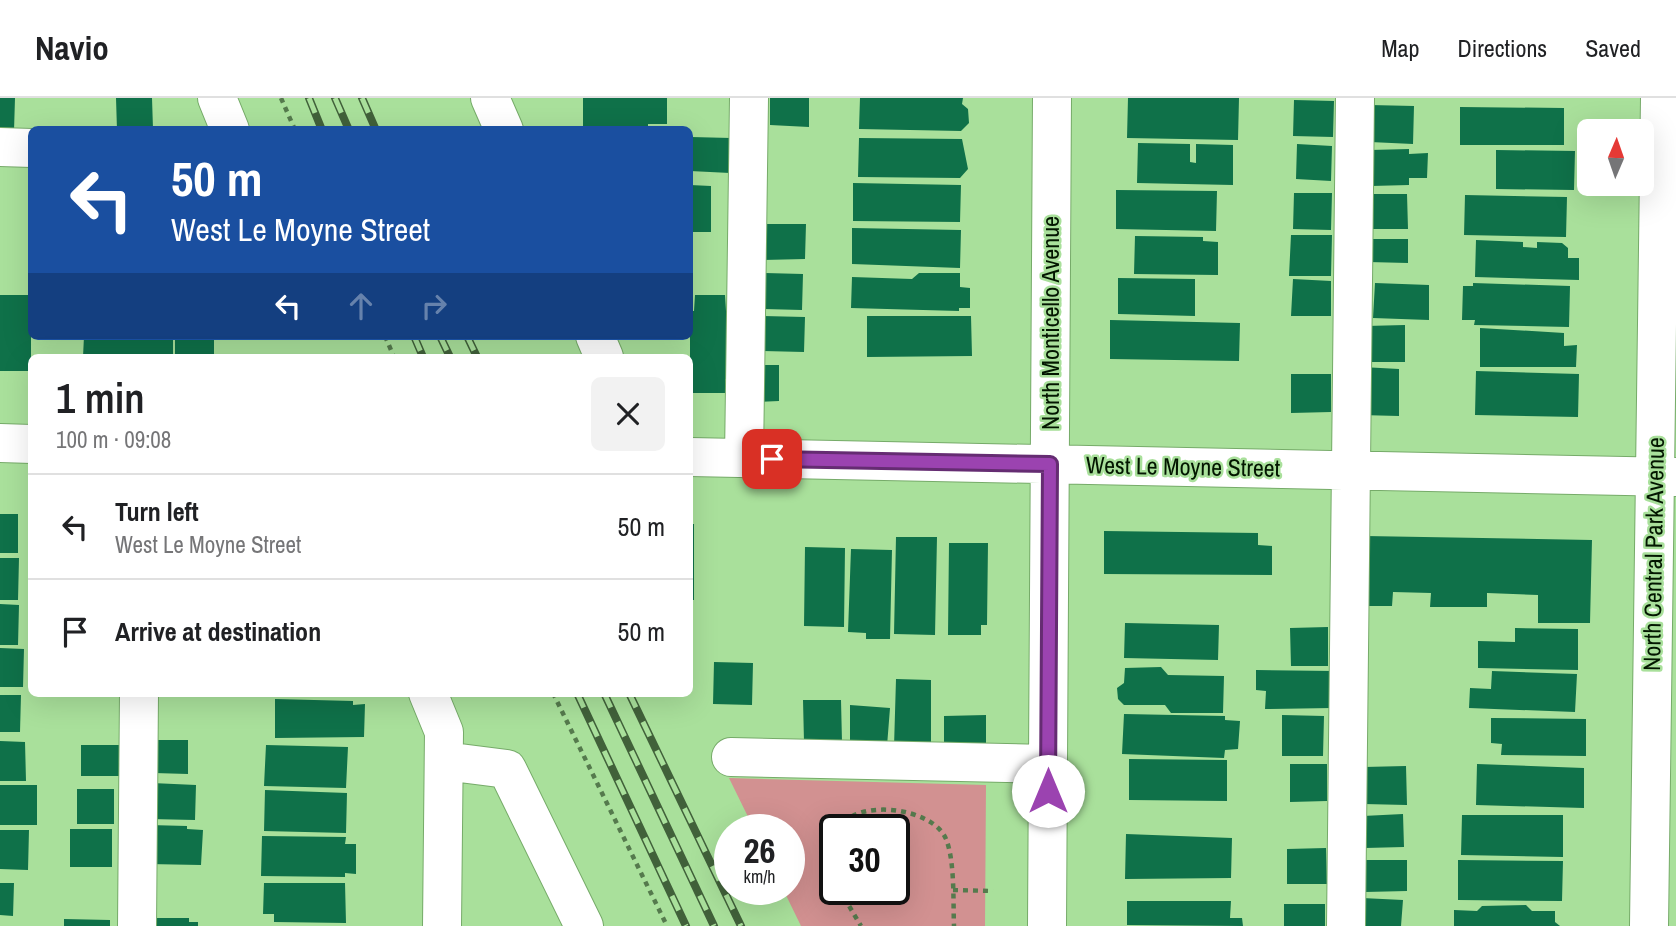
<!DOCTYPE html>
<html lang="en">
<head>
<meta charset="utf-8">
<style>
  body { margin:0; font-family:"Archivo Narrow",sans-serif; background:#f2f2f2; color:#202124; height:100vh; display:flex; flex-direction:column; font-size:26px; white-space:nowrap }
  * { box-sizing:border-box; margin:0 }
  p { font-size:23px; color:#757577 }
  .icon { flex:none; width:38px; height:38px; fill:none; stroke:currentColor; stroke-width:2; stroke-linecap:round; stroke-linejoin:round }
  .map { position:relative; flex:1; overflow:hidden }
  .sheet { position:absolute; left:28px; top:256px; width:665px; height:343px; display:flex; flex-direction:column; background:#fff; border-radius:10px; box-shadow:0 7px 28px #0002 }
  .sheet>* { flex:none }
  .hud { position:absolute; left:28px; top:28px; width:665px; height:214px; border-radius:10px; box-shadow:0 7px 28px #0002; background:#1a4fa0; color:#fff; overflow:hidden }
  .needle { width:46px; rotate:2deg }
  .tools { position:absolute; left:1577px; top:21px; display:grid; gap:14px }
  .tools a { display:grid; place-items:center; width:77px; height:77px; border-radius:10px; background:#fff; box-shadow:0 7px 28px #0002; font-size:35px }
  .speed { position:absolute; left:714px; top:716px; display:flex; gap:14px; font-size:35px; font-weight:700; text-align:center }
  .speed>* { display:grid; place-content:center; width:91px; height:91px; border-radius:50%; background:#fff; box-shadow:0 7px 28px #0002; line-height:1 }
  .speed small { font-size:18px; font-weight:400 }
  .speed .limit { border:4px solid #111; border-radius:10px; background:#fff; color:#111 }
  .pin { position:absolute; display:grid; place-items:center; width:60px; height:60px; color:#fff; margin:-30px; border-radius:14px; box-shadow:0 4px 10px #0006 }
  .me { position:absolute; width:77px; margin:-38px; rotate:0deg; stroke-linejoin:round; filter:drop-shadow(0 0 5px #0008) }
  .turn { display:flex; align-items:center; gap:24px; height:147px; padding:0 28px; font-size:32px }
  .turn .icon { width:91px; height:91px; stroke-width:2.5 }
  .turn b { display:block; font-size:49px; line-height:60px }
  .lanes { display:flex; align-items:center; height:66px; padding:0 28px; background:#0003; justify-content:center; gap:35px; direction:ltr }
  .lanes .off { opacity:.35 }
  .round { display:grid; place-items:center; flex:none; width:74px; height:74px; border-radius:10px; background:#f2f2f2 }
  .headline { display:flex; align-items:center; justify-content:space-between; height:119px; padding:0 28px }
  h1 { font-size:42px; font-weight:600; line-height:52px }
  ul { padding:0; list-style:none }
  li { display:flex; align-items:center; gap:21px; height:105px; padding:0 28px; border-top:2px solid #e0e0e0 }
  li div { flex:1 }
  li b { display:block; font-size:26px }
  li em { font-style:normal }
  header { display:flex; align-items:center; gap:42px; box-sizing:border-box; height:98px; padding:0 35px; background:#fff; border-bottom:2px solid #e0e0e0 }
  header strong { font-size:33px }
  nav { display:flex; gap:38px; margin-inline-start:auto; font-size:24px }
  .map>svg:first-child { display:block }
</style>
</head>
<body>
<header>
<strong>Navio</strong>
<nav><a>Map</a><a>Directions</a><a>Saved</a></nav>
</header>
<div class="map">
<svg width="1676" height="828" viewBox="0 0 1676 828">
  <rect width="100%" height="100%" fill="#a9e09b"/>
  <path fill="#d29191" fill-rule="evenodd" d="M729,680L986,687L985,828H801L783,791H789V732L754,731ZM835,732H894V791H835Z"/>
  <path fill="#0f7149" d="M0,0H15L14,33H0Z
    M116,0H152L153,31L117,32Z
    M583,0H667V26H648V29H583Z
    M770,0H809V29L770,27Z
    M860,0H963L962,6L968,11L969,25L961,33L859,31Z
    M1128,0H1239L1238,42L1127,40Z
    M1294,2L1334,3L1333,39L1293,38Z
    M1370,7L1414,8L1413,46L1370,44Z
    M1460,9L1564,10V47H1460Z
    M691,39L731,40L730,75L690,73Z
    M859,40L962,41L968,71L960,80L858,79Z
    M1138,45L1190,46V64L1196,65V46L1233,47V87L1137,85Z
    M1297,46L1332,48L1331,83L1296,81Z
    M1409,51V56L1428,55L1427,80H1409V87L1371,88L1370,52Z
    M1496,52L1575,53L1574,92L1496,91Z
    M853,85L961,87L960,124L853,123Z
    M690,87L711,88V134H690Z
    M1116,92L1217,93L1216,133L1116,131Z
    M1294,95H1332L1331,132L1293,131Z
    M1368,96H1407L1408,131H1370Z
    M1465,97L1567,99L1566,139L1464,137Z
    M763,126H806L805,161L763,162Z
    M852,130L961,132L960,170L852,166Z
    M1291,137H1332L1331,178H1289Z
    M1135,138L1203,139V143L1218,144V177L1134,176Z
    M1369,141H1408V165L1368,164Z
    M1476,142L1523,144V149L1537,150V144L1562,145L1568,150V160H1579V182L1475,179Z
    M765,175L803,176L802,212L764,211Z
    M919,175H960V189L970,190V210H959V213L851,210L852,179L912,181Z
    M1118,180L1195,181V218L1118,216Z
    M1293,181L1331,183V218H1291Z
    M1375,185L1429,187V222L1373,220Z
    M1473,185L1570,188L1569,229L1474,227L1475,222H1462L1463,188H1473Z
    M0,197H31V273H0Z
    M695,197H725L726,213H730L731,281H725L726,295H693L692,282H690V213H694Z
    M763,218L805,219L804,254L763,253Z
    M867,218H971L972,258L867,259Z
    M1110,222L1240,225L1239,263L1110,261Z
    M1405,227V264H1366V228Z
    M1480,230L1564,235V248L1577,247L1576,269H1480Z
    M84,238H173V259H83Z
    M175,238H214V259H175Z
    M759,267H779V303L759,304Z
    M1362,269L1399,271V318L1360,317Z
    M1476,273L1579,276L1578,319L1475,317Z
    M1291,276H1331V314L1291,315Z
    M0,416H18V455H0Z
    M690,426H694V502H690Z
    M1104,433L1258,435V447L1272,448V477L1104,476Z
    M1365,438L1592,442L1590,525H1538V497L1487,495V509H1430L1431,495L1393,494L1392,508H1364Z
    M896,439H937L935,537L894,536Z
    M949,445H988L987,527H981V537H948Z
    M805,449L845,450L844,529L804,528Z
    M851,451L892,452L890,541H866V535L848,534Z
    M0,460H19L18,502H0Z
    M0,506L19,507L18,547H0Z
    M1125,525L1219,527L1218,562L1124,560Z
    M1328,529V568H1291L1290,530Z
    M1515,530L1578,531V572L1478,570V543L1515,544Z
    M0,550L24,551L23,589H0Z
    M714,564L753,565L752,607L713,606Z
    M1161,569L1168,577L1224,578L1223,615H1171L1165,607H1124L1118,601L1117,590L1124,585L1125,570Z
    M1256,572L1333,573L1332,610L1265,611L1266,593L1256,592Z
    M1492,573L1577,576L1575,614L1469,610L1470,590L1491,591Z
    M896,581L931,582V650L894,649Z
    M0,597H21L20,634H0Z
    M275,601L353,603V607L365,606L364,639L275,640Z
    M803,602H841L842,644H804Z
    M850,607L890,610L887,648L850,647Z
    M1124,616L1225,618V622L1240,623L1238,651L1225,652L1224,660L1122,656Z
    M986,617V653H944V618Z
    M1282,617L1324,618L1323,658H1282Z
    M1491,620L1586,621V658L1501,657L1502,646L1491,645Z
    M154,642H188V676L154,675Z
    M0,643L25,644L26,683H0Z
    M81,647H120V678H81Z
    M266,647L348,649L346,690L264,688Z
    M1129,661L1227,662V703L1129,702Z
    M1290,666H1327V703L1290,704Z
    M1477,666L1584,670V710L1476,707Z
    M1406,668L1407,707L1364,706V669Z
    M152,685L196,687L195,722L150,721Z
    M0,687H37V727H0Z
    M77,691H114V726H77Z
    M265,692L347,695L346,735L264,733Z
    M1403,716L1404,749L1365,750L1363,718Z
    M1462,717H1563V759L1461,757Z
    M149,727L187,728V731L203,732L201,767L148,766Z
    M70,731H112V769H70Z
    M0,732H29L28,772L0,771Z
    M1126,736L1232,740L1231,780L1125,781Z
    M262,738L346,739L345,746H356V776L345,775V779L261,778Z
    M1326,750L1327,786H1287V751Z
    M1365,762H1407V793L1365,794Z
    M1458,762L1563,763L1562,803L1458,802Z
    M0,785H14L13,818L0,817Z
    M264,785H345L346,825L274,824V816H263Z
    M1362,800L1403,802L1401,828H1361Z
    M1127,803H1231L1230,820H1242L1243,828L1127,827Z
    M1284,806H1325V828H1284Z
    M1526,807L1532,813H1555V824L1560,828H1454V812L1477,813L1482,808Z
    M150,820H189V824H198V828H150Z
    M64,821L110,822V828H64Z"/>
  <g fill="none" stroke-linecap="round" stroke-linejoin="round">
    <defs>
      <path id="minor" d="M217,0L230,32
        M490,0L504,32
        M0,49L32,50
        M595,238L604,259
        M0,345L32,346
        M690,359L1676,379
        M744,360L749,0
        M428,595L444,634L442,828
        M731,659L1048,666
        M444,663L507,671L584,828
        M137,828L139,595
        M1047,828L1052,0
        M1346,828L1355,0
        M1649,828L1660,0"/>
    </defs>
    <use href="#minor" stroke="#76ab69" stroke-width="40"/>
    <path stroke="#557a4d" stroke-width="4.5" stroke-dasharray="5 5" stroke-linecap="butt" d="M281,0L295,32
      M385,238L394,259
      M553,595L667,828
      M838,732C854,699 933,709 946,741C955,763 953,804 954,828
      M835,738V761
      M839,791L861,828
      M953,792L993,793"/>
    <use href="#minor" stroke="#fff" stroke-width="38"/>
    <defs>
      <path id="rail" d="M309,0L322,32
        M335,0L349,32
        M362,0L376,32
        M414,238L423,259
        M440,238L450,259
        M467,238L477,259
        M577,595L686,828
        M604,595L714,828
        M629,595L741,828"/>
    </defs>
    <use href="#rail" stroke="#41613a" stroke-width="8"/>
    <use href="#rail" stroke="#a9e09b" stroke-width="5" stroke-dasharray="16" stroke-linecap="butt"/>
  </g>
  <g fill="none" stroke-linecap="round" stroke-linejoin="round">
    <defs>
      <path id="route" d="M772,361L1050,366L1048,693"/>
    </defs>
    <use href="#route" stroke="#652c72" stroke-width="18"/>
    <use href="#route" stroke="#9b43b0" stroke-width="12"/>
  </g>
  <g text-anchor="middle" stroke-width="5" stroke-linejoin="round" paint-order="stroke">
    <g font-size="24" fill="#031600" stroke="#a9e09b">
      <text transform="translate(1051 225) rotate(-90)" y="8">North Monticello Avenue</text>
      <text transform="translate(1183 369) rotate(1)" y="8">West Le Moyne Street</text>
      <text transform="translate(1654 456) rotate(-89)" y="8">North Central Park Avenue</text>
    </g>
  </g>
</svg>
<div class="tools">
<a><svg class="needle" viewBox="-14 -14 28 28"><path d="M0-13l5 13h-10z" fill="#e53935"/><path d="M0 13l5-13h-10z" fill="#757577"/></svg></a>
</div>
<div class="speed"><div>26<small>km/h</small></div><div class="limit">30</div></div>
<div class="pin" style="left:772px;top:361px;background:#d93025"><svg class="icon" aria-label="arrive" viewBox="0 0 24 24"><path d="M6 21V4h12l-3 4 3 4H6"/></svg></div>
<svg class="me" style="left:1048px;top:693px" viewBox="-20 -20 40 40"><circle r="19" fill="#fff"/><path d="M0-13L10 11 0 6-10 11z" fill="#9b43b0"/></svg>
<div class="hud">
<div class="turn"><svg class="icon" aria-label="left" viewBox="0 0 24 24"><path d="M17 20v-9H6M10 6l-5 5 5 5"/></svg><div><b>50 m</b>West Le Moyne Street</div></div>
<div class="lanes"><svg class="icon" aria-label="left" viewBox="0 0 24 24"><path d="M17 20v-9H6M10 6l-5 5 5 5"/></svg><svg class="icon off" aria-label="ahead" viewBox="0 0 24 24"><path d="M12 20V5M6 11l6-6 6 6"/></svg><svg class="icon off" aria-label="right" viewBox="0 0 24 24"><path d="M7 20v-9h11M14 6l5 5-5 5"/></svg></div>
</div>
<section class="sheet">
<div class="headline"><div><h1>1 min</h1><p>100 m · 09:08</p></div><a class="round"><svg class="icon" aria-label="close" viewBox="0 0 24 24"><path d="M6 6l12 12M18 6L6 18"/></svg></a></div>
<ul>
<li><svg class="icon" aria-label="left" viewBox="0 0 24 24"><path d="M17 20v-9H6M10 6l-5 5 5 5"/></svg><div><b>Turn left</b><p>West Le Moyne Street</p></div><em>50 m</em></li>
<li><svg class="icon" aria-label="arrive" viewBox="0 0 24 24"><path d="M6 21V4h12l-3 4 3 4H6"/></svg><div><b>Arrive at destination</b></div><em>50 m</em></li>
</ul>
</section>
</div>
</body>
</html>
